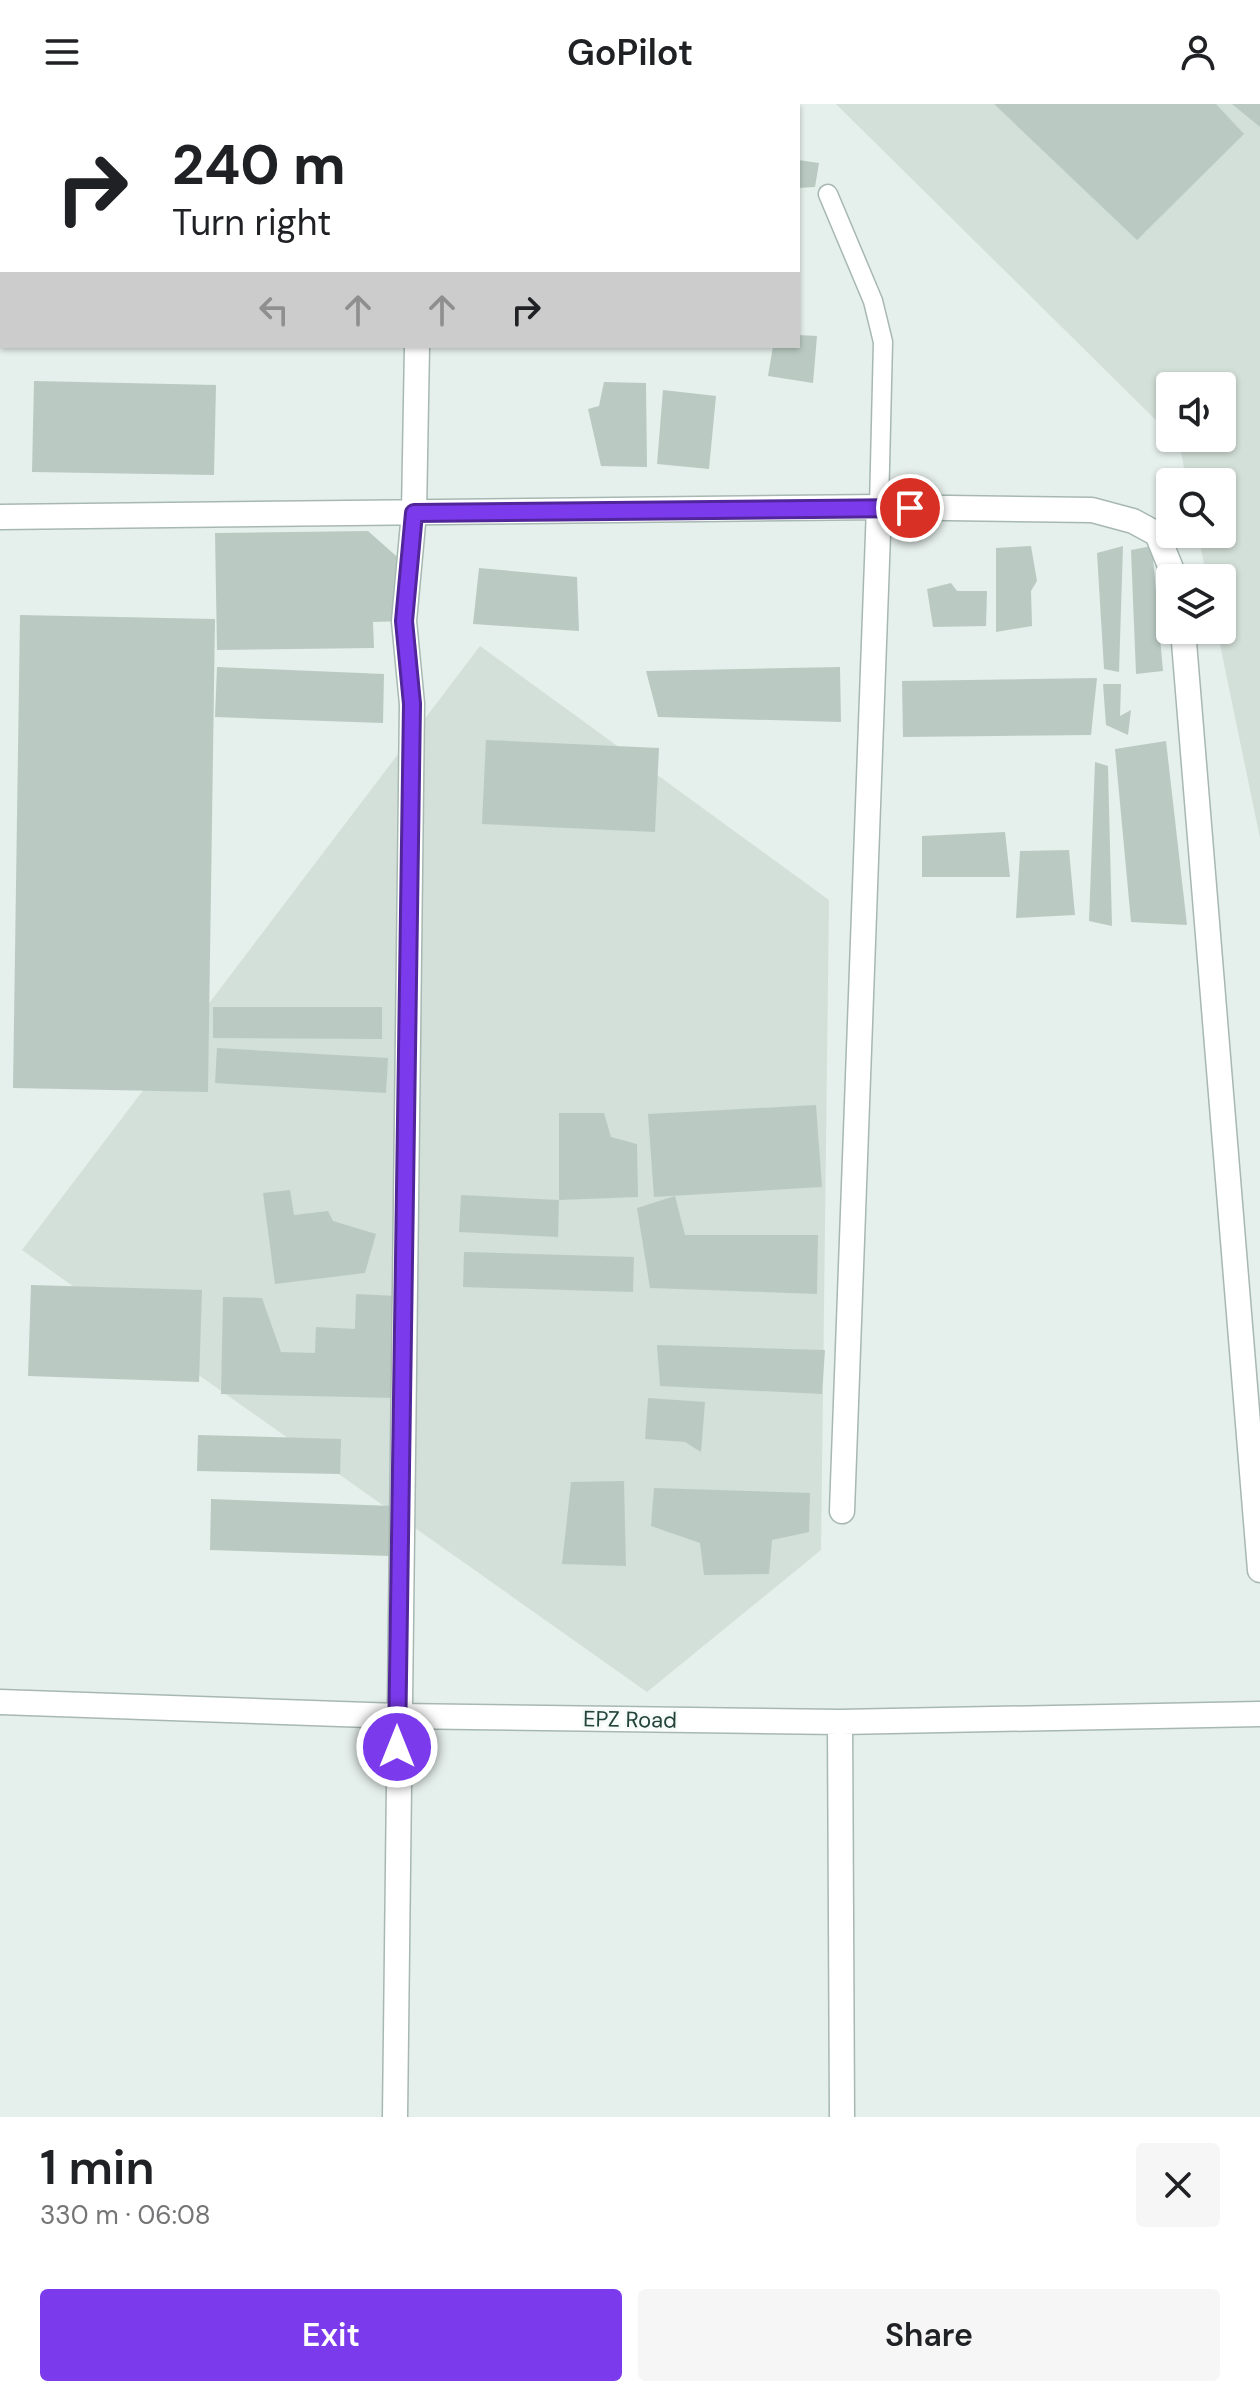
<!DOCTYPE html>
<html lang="en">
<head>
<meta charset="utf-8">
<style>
  body { margin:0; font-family:"DM Sans",sans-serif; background:#f6f6f6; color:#202124; height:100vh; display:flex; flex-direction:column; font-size:30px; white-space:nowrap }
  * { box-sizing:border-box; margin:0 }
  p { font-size:26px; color:#757577 }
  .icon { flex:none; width:44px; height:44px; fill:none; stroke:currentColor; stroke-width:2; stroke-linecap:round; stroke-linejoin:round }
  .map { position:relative; height:2013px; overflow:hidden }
  .details { display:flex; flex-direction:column; background:#fff; flex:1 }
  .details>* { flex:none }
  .hud { position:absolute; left:0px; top:0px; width:800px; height:244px; box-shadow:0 2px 6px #0004; background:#fff; color:#202124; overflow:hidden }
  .fabs { position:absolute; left:1156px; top:268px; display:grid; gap:16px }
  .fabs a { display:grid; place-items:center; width:80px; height:80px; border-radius:8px; background:#fff; box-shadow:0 2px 6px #0004; font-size:40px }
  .pin { position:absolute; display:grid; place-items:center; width:68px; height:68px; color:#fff; margin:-34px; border:4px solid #fff; border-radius:50%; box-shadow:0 2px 8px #0007 }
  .me { position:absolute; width:88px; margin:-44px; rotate:0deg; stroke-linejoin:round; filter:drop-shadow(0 0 6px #0008) }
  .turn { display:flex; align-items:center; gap:28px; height:168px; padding:0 40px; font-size:36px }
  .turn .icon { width:104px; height:104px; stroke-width:2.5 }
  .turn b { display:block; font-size:56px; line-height:68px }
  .lanes { display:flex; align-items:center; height:76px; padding:0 40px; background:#0003; justify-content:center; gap:40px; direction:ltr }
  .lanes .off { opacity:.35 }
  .round { display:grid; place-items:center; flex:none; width:84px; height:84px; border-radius:8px; background:#f6f6f6 }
  .overview { display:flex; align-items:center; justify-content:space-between; height:136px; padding:0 40px }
  h1 { font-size:48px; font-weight:600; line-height:60px }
  .button { display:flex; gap:16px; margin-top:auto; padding:16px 40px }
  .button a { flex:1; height:92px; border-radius:8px; background:#7c3aed; color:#fff; font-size:32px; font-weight:600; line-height:92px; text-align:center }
  .button a+a { background:#f6f6f6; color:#202124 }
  header { display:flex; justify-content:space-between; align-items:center; height:104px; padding:0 40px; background:#fff; font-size:36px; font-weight:600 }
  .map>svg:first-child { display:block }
</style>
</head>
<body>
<header><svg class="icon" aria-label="menu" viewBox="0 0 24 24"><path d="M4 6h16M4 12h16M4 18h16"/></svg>GoPilot<svg class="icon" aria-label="person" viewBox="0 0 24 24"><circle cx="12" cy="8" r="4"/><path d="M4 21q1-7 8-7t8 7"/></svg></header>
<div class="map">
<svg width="1260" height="2013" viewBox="0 0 1260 2013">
  <rect width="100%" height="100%" fill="#e5efeb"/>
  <path fill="#d3dfd9" d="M836,0H1260V734L1217,526H1222V474H1207L1198,430H1222V378H1187L1179,339L1174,334H1222V282H1170V330Z
    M480,542L829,796L821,1446L647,1588L22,1146Z"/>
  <path fill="#bacac3" d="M994,0H1216L1244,30L1137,136Z
    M1232,0H1260V23Z
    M798,56L819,59L815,83L798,84Z
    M798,231L817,232L813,279L768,272L773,242H798Z
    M34,277L216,281L214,371L32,368Z
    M604,278L646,279L647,363L601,362L588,305L599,302Z
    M663,286L716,292L709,365L657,360Z
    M368,427L403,458L404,517L373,518L374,544L217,546L215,429Z
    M1031,442L1037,477L1031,487L1032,522L996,528V444Z
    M1123,442L1119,568L1104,565L1097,449Z
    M1152,442L1163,567L1136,570L1131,446Z
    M479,464L577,473L579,527L473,520Z
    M951,479L957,487H987L986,522L933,523L927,485Z
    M20,511L215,515L208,988L13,984Z
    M217,563L384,570L383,619L215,613Z
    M840,563L841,618L658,613L646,567Z
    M1097,574L1091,631L903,633L902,577Z
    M1103,580H1121L1120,612L1131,606L1128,631L1106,621Z
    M486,636L659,644L655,728L482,720Z
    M1166,637L1187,821L1131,818L1115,645Z
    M1095,658L1108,662L1112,822L1089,817Z
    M1005,728L1010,773H922V732Z
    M1069,746L1075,811L1016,814L1020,747Z
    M213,903H382V935L213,934Z
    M217,944L388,954L386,989L215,979Z
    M816,1001L822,1083L654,1093L648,1010Z
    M559,1009H604L611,1033L637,1040L638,1093L559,1096Z
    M290,1086L294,1111L328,1107L333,1117L376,1130L365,1169L275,1180L263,1089Z
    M461,1091L559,1096L558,1133L459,1128Z
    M675,1092L685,1131H818L817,1190L650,1184L637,1104Z
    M464,1148L634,1153L633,1188L463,1183Z
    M31,1181L202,1186L199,1278L28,1272Z
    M356,1190L397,1192L395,1294L221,1290L223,1193L262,1194L281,1248L315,1249L316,1223L355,1225Z
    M657,1241L825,1246L822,1290L660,1282Z
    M648,1294L705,1298L701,1348L685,1338L645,1335Z
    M198,1331L341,1335L340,1370L197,1367Z
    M624,1377L626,1462L562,1460L571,1378Z
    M654,1384L810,1389L809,1428L772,1436L769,1470L704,1471L700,1439L651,1422Z
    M211,1395L392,1402L390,1452L210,1446Z"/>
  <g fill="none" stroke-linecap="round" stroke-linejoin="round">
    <defs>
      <path id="lane" d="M828,90L873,197L883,238L879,403"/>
      <path id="street" d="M420,2V0
        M0,413L879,403L1092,406L1133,417L1157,430L1175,474
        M1183,526L1260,1466
        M842,1407L879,403
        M0,1598L397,1612L840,1618L1260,1610
        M840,1618L842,2013
        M395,2013L412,600L404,517L414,409L417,242"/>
    </defs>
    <use href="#lane" stroke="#a7b8b2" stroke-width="21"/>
    <use href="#street" stroke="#a7b8b2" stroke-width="27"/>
    <use href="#lane" stroke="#fff" stroke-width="18"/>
    <use href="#street" stroke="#fff" stroke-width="24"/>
  </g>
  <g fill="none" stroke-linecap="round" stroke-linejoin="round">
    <defs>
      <path id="route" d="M397,1643L412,600L404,517L414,409L910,404"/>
    </defs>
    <use href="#route" stroke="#51269a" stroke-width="20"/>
    <use href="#route" stroke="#7c3aed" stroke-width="14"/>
  </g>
  <g text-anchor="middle" stroke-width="6" stroke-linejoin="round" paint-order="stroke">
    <g font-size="22" fill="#22433a" stroke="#f6fbf9">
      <text transform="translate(630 1615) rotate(1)" y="8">EPZ Road</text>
    </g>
  </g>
</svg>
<div class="fabs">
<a><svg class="icon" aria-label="sound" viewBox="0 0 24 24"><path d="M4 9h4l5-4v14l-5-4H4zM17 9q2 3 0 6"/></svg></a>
<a><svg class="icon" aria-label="search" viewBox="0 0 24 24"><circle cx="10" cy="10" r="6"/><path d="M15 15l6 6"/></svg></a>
<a><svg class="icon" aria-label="layers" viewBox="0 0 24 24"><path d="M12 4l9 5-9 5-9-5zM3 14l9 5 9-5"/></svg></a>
</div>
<div class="pin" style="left:910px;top:404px;background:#d93025"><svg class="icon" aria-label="arrive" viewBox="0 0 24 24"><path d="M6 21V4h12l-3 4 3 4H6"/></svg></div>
<svg class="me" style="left:397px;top:1643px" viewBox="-20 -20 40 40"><circle r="17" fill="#7c3aed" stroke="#fff" stroke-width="3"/><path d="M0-11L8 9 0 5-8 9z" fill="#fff"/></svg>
<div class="hud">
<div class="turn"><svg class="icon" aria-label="right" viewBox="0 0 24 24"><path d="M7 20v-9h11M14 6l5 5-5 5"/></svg><div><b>240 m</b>Turn right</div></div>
<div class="lanes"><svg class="icon off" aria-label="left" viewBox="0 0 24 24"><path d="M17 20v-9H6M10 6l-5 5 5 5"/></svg><svg class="icon off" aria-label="ahead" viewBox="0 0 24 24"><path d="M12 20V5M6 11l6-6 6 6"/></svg><svg class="icon off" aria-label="ahead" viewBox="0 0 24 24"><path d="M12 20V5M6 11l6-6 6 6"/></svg><svg class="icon" aria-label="right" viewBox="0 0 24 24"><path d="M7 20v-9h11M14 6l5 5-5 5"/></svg></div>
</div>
</div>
<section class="details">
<div class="overview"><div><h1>1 min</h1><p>330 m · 06:08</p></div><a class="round"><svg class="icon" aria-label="close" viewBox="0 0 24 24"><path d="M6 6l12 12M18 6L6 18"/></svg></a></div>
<div class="button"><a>Exit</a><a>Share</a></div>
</section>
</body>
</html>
